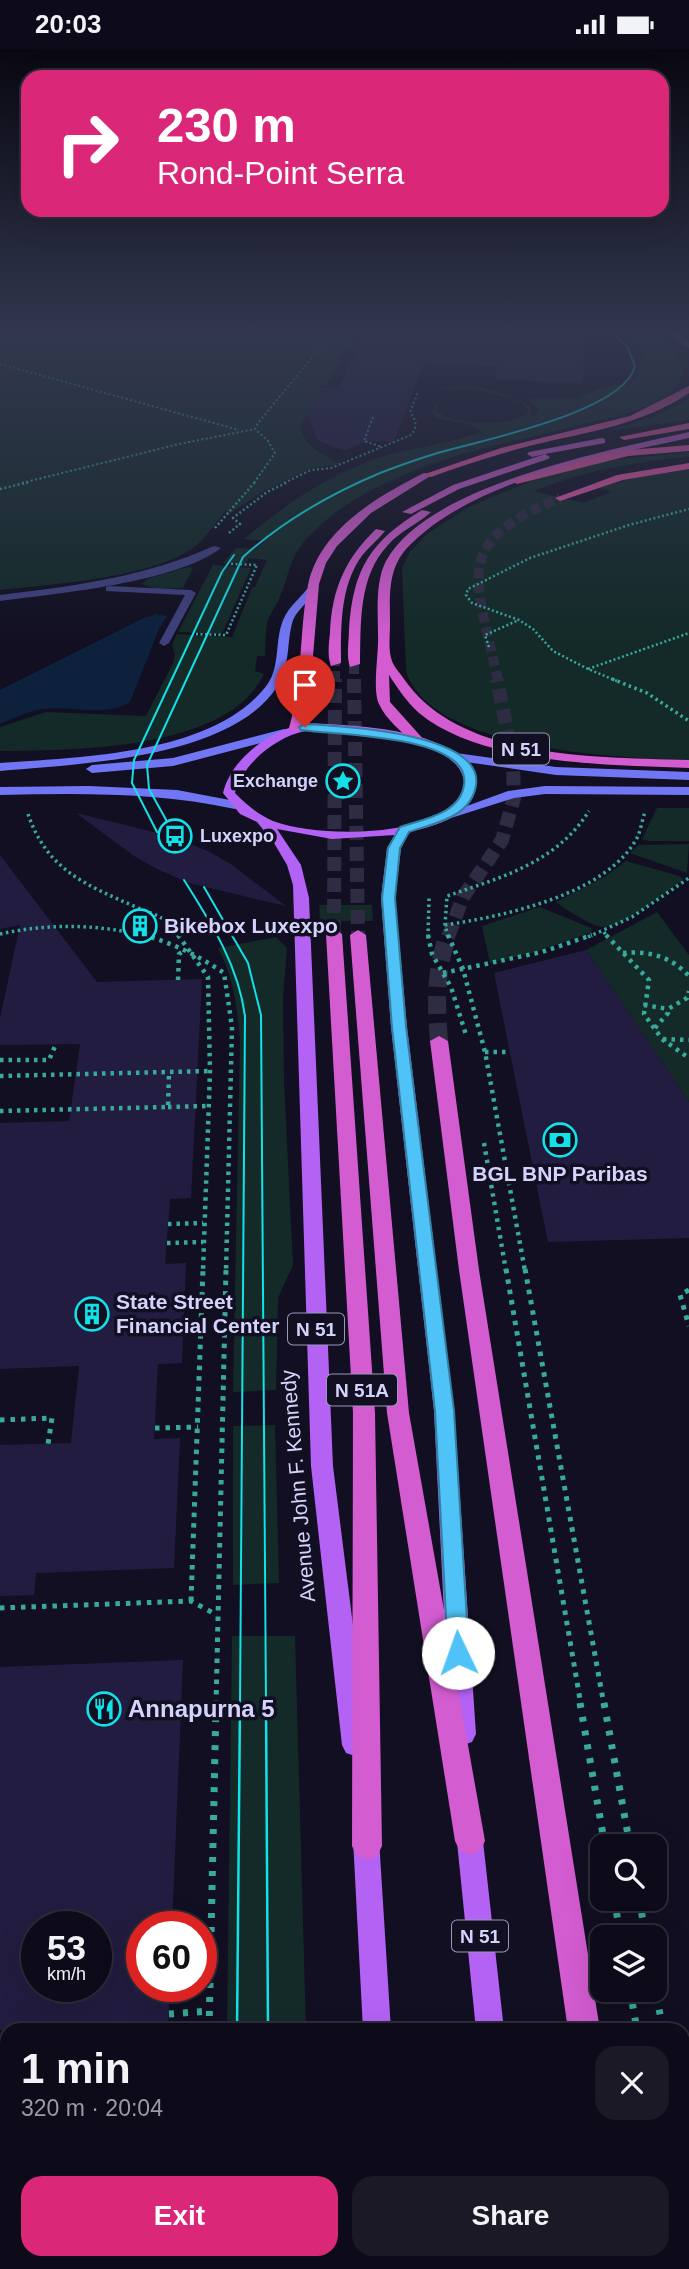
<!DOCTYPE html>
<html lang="en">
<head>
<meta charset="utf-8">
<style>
  body { margin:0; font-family:Helvetica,sans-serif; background:#1b1926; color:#f1f3f6; height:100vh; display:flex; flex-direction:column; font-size:26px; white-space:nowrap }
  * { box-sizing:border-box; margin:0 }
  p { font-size:23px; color:#9a9ba2 }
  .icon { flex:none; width:38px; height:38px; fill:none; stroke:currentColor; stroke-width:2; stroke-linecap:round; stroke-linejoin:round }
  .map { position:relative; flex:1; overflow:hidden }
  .sheet { position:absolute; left:0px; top:1974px; width:690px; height:247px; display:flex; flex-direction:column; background:#0d0b19; border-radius:21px 21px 0 0; box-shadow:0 7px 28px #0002,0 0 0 2px #2d2b38 }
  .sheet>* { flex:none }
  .hud { position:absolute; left:21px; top:21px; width:648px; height:147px; border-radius:21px; box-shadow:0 7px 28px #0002,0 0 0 2px #2d2b38; background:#db2777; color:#fff; overflow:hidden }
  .fabs { position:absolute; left:590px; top:1785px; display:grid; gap:14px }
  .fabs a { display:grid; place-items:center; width:77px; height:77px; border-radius:14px; background:#0d0b19; box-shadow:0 7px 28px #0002,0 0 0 2px #2d2b38; font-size:35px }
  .speed { position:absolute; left:21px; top:1862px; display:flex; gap:14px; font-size:35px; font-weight:700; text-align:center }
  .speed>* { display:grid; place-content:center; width:91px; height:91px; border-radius:50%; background:#0d0b19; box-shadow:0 7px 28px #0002,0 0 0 2px #2d2b38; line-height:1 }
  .speed small { font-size:18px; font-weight:400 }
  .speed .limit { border:10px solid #d22; background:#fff; color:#111 }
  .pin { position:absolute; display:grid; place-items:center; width:60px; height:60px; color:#fff; margin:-72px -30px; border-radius:50% 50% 50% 0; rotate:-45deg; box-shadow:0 0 7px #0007 }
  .pin .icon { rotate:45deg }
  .me { position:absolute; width:77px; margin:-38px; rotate:357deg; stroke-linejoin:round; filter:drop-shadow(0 0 5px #0008) }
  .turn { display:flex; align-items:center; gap:24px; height:147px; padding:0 21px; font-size:32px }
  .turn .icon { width:91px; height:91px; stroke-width:2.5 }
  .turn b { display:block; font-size:49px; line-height:60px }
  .round { display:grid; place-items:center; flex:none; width:74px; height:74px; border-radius:21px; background:#1b1926 }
  .head { display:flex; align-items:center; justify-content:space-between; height:119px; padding:0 21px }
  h1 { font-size:42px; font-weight:700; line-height:52px }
  .action { display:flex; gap:14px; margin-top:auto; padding:14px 21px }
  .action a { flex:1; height:80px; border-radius:21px; background:#db2777; color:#fff; font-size:28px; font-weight:700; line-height:80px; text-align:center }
  .action a+a { background:#1b1926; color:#f1f3f6 }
  .status { display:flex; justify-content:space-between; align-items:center; height:49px; padding:0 35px; background:#0d0b19; direction:ltr }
  .status svg { height:19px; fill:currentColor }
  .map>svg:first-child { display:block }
</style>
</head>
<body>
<div class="status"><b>20:03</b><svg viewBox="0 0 49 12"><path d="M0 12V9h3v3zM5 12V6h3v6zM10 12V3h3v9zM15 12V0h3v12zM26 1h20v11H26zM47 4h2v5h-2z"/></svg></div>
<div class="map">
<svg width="689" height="2220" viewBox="0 0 689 2220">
  <rect width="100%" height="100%" fill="#110f21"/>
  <path fill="#132a28" d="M0,282H355L326,337H320L317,342L323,343L300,377C304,398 323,405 339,415L310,420L264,442L227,466V460C218,471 209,484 199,494C161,529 51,535 0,541Z
    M622,282C652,282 674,285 681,320C683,329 679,337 671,343C646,364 603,370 572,378C520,391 468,401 418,420C378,436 340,455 310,486C288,508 290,527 278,552C275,559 268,567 267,575C265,586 266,597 265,607H257L255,622L264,625C228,702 71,701 0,702V678L46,663L146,667L173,614L175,605L172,596L177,585L232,588L252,539L255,538L267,511L249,509L244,515L223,514L236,499L256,500L265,492L244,490C293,449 345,414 409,401C433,396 458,391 482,383L470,375L436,369L432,363L435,355H438L435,361C453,377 513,379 530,362L521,353L481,341L440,340C467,330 500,343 525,354L532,359L530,366L535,367L538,359L527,350L579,349L577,348C602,341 600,334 630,336L637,327L639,308L646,307L639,297Z
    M689,350V371L606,382C634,374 664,366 689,350Z
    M689,403V408C635,412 584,422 534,442L584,454L611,443L598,439L635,429L689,420V711C621,709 430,702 406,622L402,519L410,503L427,485L467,459L538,429L604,412Z
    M213,516L251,519L222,585L178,583Z
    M188,518L193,519L183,539L156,540L142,535L147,530Z
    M657,759H689V792H648L642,790Z
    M689,795L687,824L630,804L638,796Z
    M626,812L679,827L683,830C668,843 622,879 603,878C593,878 563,859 556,853L606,827Z
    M319,856H372L373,872H320Z
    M540,858L591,879L592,883L535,903L490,914L482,877Z
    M657,863L689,906V1053L586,901Z
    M276,888L287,899L283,949L284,1032L293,1216L278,1249L276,1341L233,1343L240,991C237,958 234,929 218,899Z
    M275,1376L279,1534L233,1536V1377Z
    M232,1587H295L306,1981H227Z
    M224,2214H312L313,2220H224Z"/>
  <path fill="#0d213c" d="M153,565L167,567L159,580L130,653C105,669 69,656 42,660C27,663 14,669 0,675V641L146,568L153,567Z"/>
  <path fill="#221d40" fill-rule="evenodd" d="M368,282H506L505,285L585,287L583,334L495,331L498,317L423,315L394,393L367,392L346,401L337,399L317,391L307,364L320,338L338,339Z
    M76,764L166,786L208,802L232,816L286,857L189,834L157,820L134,807Z
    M0,806L97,933L202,930L191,1149L170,1150L165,1215L186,1214L182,1314L158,1315L154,1390L180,1389L174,1519L36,1524L34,1546L0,1547V1396L71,1394L79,1317L0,1320V1074L69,1072L80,995L0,996V969L20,876L0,880Z
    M586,901L689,1053V1189L548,1193L494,924Z
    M183,1611L172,1878H142V1937H170L168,1981H0V1618ZM37,1878H96V1937H37Z"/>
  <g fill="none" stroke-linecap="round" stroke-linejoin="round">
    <path stroke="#2e2c42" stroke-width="10" stroke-dasharray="10 5" stroke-linecap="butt" d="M354,615V632
      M335,632V614
      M498,632C478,531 447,495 560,449"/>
    <path stroke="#2e2c42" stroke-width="14" stroke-dasharray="14 7" stroke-linecap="butt" d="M354,630L358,886
      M334,885L335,630
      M448,888L463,848L502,791L514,749L513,712L497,630"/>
    <path stroke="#2e2c42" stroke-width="18" stroke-dasharray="18 9" stroke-linecap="butt" d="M439,992C436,955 435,922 448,886"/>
    <path stroke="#38aa9c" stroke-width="2" stroke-dasharray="2 2.5" stroke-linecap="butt" d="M269,282L331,285
      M0,315L239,381
      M373,368L364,392L382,398
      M22,434L179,395L255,380
      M254,434L275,404L268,392L255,380L258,374L334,282
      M284,434L311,421L331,419L411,386C418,377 416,372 410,363L418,343"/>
    <path stroke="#38aa9c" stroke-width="2.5" stroke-dasharray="2 2.5" stroke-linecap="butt" d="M0,440L29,433
      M215,479L255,433
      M229,484L240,475L233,469L267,443L288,433
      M196,585L226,586L257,516L230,515
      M489,598L485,586L519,571
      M588,620L553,602L533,580L519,571L472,554L466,546L468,540L530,509L629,476L689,460
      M617,632L588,620L689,584"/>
    <path stroke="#38aa9c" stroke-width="3.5" stroke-dasharray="2.5 3.5" stroke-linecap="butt" d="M612,630L647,644L689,672
      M28,765C47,821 86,836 136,858C157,867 168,868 179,888
      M445,876C504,867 606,846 637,789C641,781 642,771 645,763
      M604,883L607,888
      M0,885C50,874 100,875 150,888
      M428,888L429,849
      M448,888L445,876L447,847C502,828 556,814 589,762
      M588,888L632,868L689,829"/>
    <path stroke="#38aa9c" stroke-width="4.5" stroke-dasharray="3.5 5" stroke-linecap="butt" d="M143,886C173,894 199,907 224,924L232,978L226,1222
      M178,886L208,928L210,1022L203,1222
      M428,886L432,905L451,938L466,986
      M448,886L463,920L485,1003L525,1222
      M606,886L649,931L644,965L662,990L689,1009
      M623,904C650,902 670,907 689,927
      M443,924L542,903L592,886
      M178,931L179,905L185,901
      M644,956L668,960
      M655,979L668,964V960L687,949L689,942
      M663,990L689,991
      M485,1003H510
      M0,1011H49L56,995
      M0,1027L210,1022
      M168,1058L208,1057
      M0,1062L168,1058L169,1023
      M484,1094L506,1222
      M168,1175L203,1174
      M167,1194L203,1193"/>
    <path stroke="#38aa9c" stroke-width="5" stroke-dasharray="4.5 6" stroke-linecap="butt" d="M506,1220L581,1656
      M525,1220L604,1656
      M689,1241L680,1246L689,1277
      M0,1371L52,1369L48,1395
      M155,1379L198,1378
      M191,1552L203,1220
      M0,1559L191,1552L217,1566
      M216,1656L226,1220"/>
    <path stroke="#38aa9c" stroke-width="7" stroke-dasharray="5 9" stroke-linecap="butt" d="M580,1654L605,1797
      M604,1654L630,1797
      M614,1850L621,1888
      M639,1850L646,1888
      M654,1933L663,1981
      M630,1941L637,1981
      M169,1965L210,1962
      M209,1981L216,1654
      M682,2086L689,2121
      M205,2214V2220
      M678,2214L679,2220"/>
    <path fill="#3e407c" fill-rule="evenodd" d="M214,497L221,499C175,534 59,544 0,552V546C74,537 145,528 214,497Z
      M109,537L191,541L196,544L169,594L164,597L159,594L185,546L106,542V538Z"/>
    <path fill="#7177f4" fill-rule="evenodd" d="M307,540L316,542C309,552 298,560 293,571C286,593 291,618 277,638C230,710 78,715 0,722V714C80,708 214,706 267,636C281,617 274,590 284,569C289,558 300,549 307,540Z
      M284,680L288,681V687L173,717L92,724L86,720L92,716L173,709Z
      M456,704L556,718L689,723V731L556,726L452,711L450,708Z
      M89,737L177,741L235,752L241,756L235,760C157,743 79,744 0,746V738Z
      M545,737L689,738V746L545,745L514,749L451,769L445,765L508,742Z"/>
    <path fill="#b362f3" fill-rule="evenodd" d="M305,674C348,676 449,678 471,722C476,731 478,737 473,747C460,771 434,777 409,783L401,799L395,849L407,978L454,1362L476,1685L472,1693L463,1696L454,1693L450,1685L434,1362L391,978L381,849L387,799L395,786L332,790L277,780L301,816L309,849L333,1417L368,1696L364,1704L355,1707L346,1704L342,1696L311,1417L293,836L287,816L274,794L257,773L240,765L223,744C232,708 270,682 305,674ZM305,682C341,683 457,685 464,732C466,744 454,757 445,763C405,787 317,788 273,772C257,765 247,756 235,744C243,714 276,688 305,682Z
      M469,1771L478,1774L482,1783L504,1981H476L456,1783L460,1774Z
      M366,1778L375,1781L379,1790L391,1981H363L353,1790L357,1781Z
      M374,2214H406V2220H374Z
      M499,2214H531L532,2220H500Z"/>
    <path fill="#d25cd0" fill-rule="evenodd" d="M689,383V389C601,408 476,430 410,496C387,518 390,546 390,575C390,586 388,602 392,612C394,618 400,624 404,630C460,712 599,708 689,711V719C610,716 482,716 419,664C407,653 398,640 389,626L390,653L425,692L418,696L413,695C402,682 386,671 379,655C372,641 379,604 378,586C378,563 375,533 386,512C427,436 610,401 689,383Z
      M602,389L605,390V394L545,405L550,408L548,410L459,440L411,465L402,463L453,436L545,405L532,408L527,405L529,403Z
      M424,424L432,426L371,464L337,497L326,514L319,535L309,655L303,679L301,682H291L289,679C303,632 299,583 308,536C319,481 378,447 424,424Z
      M422,461L431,463C418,475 400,482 388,496C358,528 361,574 360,615L350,618C346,607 349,592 349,580C353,519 371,492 422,461Z
      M376,480L385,482C377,492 366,500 359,511C340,541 341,579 341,614L331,617C327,607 329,594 330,583C332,540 345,510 376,480Z
      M334,880L342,885L375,1364L382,1797L377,1807L367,1811L357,1807L352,1797L353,1364L326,885Z
      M358,881L366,886L409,1364L485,1792L480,1802L470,1806L460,1802L455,1792L387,1364L350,886Z
      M439,987L448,992L479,1221L600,1981H568L459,1221L430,992Z
      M602,2214H637L639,2220H603Z"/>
    <path fill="#f257ac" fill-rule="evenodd" d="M663,282H672L689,293V299Z
      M689,337V344C642,376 587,383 533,396C498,405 464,416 431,428L422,426L501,399L630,367Z
      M689,374V380L624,391L619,388Z
      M689,396V402L628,407L517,435L512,432L592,408L628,401Z
      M689,414V420L623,431L560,452L555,449L617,426Z"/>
    <path stroke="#12e1e8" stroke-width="2" d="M157,783L132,734L134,711L222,523L234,506
      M175,787L149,740L147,716L243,508C283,472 330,445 380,424C401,416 423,408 445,402C487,390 625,362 635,317L627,297L608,282
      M184,831C211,874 238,915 245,967L240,1656
      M204,838L248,914L261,966L266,1656"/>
    <path stroke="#12e1e8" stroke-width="2.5" d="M266,1654L268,1981
      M237,1981L240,1654
      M235,2214V2220
      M269,2214V2220"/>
  </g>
  <linearGradient id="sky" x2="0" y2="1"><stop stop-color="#090812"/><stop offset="0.48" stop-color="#32374e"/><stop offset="1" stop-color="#32374e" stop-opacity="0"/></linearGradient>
  <rect width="689" height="593" fill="url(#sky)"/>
  <path fill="#4fc3f7" stroke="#337fa1" stroke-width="2" d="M305,675C338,677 484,683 476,736C471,769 434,774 409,783L400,799L395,849L406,978L454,1362L469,1604L466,1611L458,1613L451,1611L448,1604L435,1362L392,978L382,849L388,799L400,778C423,770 460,765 464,736C473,685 330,686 301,681L299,678Z"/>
  <defs>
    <symbol id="sight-ring" viewBox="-11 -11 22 22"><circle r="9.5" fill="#110f21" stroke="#12e1e8" stroke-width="1.5"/><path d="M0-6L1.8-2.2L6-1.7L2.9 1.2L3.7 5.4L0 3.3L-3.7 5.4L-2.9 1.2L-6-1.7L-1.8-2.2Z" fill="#12e1e8"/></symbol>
    <symbol id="bus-ring" viewBox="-11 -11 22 22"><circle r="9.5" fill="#110f21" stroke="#12e1e8" stroke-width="1.5"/><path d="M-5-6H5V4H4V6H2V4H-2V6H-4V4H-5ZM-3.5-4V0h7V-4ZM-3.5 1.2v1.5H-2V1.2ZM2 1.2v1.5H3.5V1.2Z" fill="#12e1e8"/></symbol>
    <symbol id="building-ring" viewBox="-11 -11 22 22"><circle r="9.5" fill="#110f21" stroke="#12e1e8" stroke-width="1.5"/><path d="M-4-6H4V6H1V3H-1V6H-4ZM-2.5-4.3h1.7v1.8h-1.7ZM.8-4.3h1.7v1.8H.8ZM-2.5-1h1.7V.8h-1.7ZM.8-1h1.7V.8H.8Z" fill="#12e1e8"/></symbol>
    <symbol id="bank-ring" viewBox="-11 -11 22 22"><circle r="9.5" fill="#110f21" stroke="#12e1e8" stroke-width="1.5"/><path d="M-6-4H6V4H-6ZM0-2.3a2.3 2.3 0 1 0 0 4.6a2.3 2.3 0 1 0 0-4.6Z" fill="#12e1e8"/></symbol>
    <symbol id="restaurant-ring" viewBox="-11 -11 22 22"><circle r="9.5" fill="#110f21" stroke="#12e1e8" stroke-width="1.5"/><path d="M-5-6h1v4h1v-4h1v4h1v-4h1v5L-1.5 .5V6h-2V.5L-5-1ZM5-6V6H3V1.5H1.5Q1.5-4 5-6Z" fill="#12e1e8"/></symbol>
  </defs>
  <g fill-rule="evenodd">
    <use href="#sight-ring" x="324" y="713" width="38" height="38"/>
    <use href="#bus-ring" x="156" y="768" width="38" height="38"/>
    <use href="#building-ring" x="121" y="858" width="38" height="38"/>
    <use href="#bank-ring" x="541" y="1072" width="38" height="38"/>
    <use href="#building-ring" x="73" y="1246" width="38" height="38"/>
    <use href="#restaurant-ring" x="85" y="1641" width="38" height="38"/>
  </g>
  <g text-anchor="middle" stroke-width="7" stroke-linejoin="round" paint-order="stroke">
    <g font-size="18" font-weight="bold" fill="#d4d3fc" stroke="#110f21" text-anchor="end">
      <text x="318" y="738">Exchange</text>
      <text x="200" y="793" text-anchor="start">Luxexpo</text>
    </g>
    <g fill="#110f21" stroke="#9a98ba" stroke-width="2">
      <rect x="493" y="684.5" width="56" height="31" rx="5"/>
      <rect x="288" y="1264.5" width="56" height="31" rx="5"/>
      <rect x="327" y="1325.5" width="70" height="31" rx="5"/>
      <rect x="452" y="1871.5" width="56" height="31" rx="5"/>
    </g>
    <g font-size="19" font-weight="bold" fill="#d4d3fc">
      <text x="521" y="707">N 51</text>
      <text x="316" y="1287">N 51</text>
      <text x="362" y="1348">N 51A</text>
      <text x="480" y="1894">N 51</text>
    </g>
    <g font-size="21" font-weight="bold" fill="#d4d3fc" stroke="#110f21" text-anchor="start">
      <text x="164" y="884">Bikebox Luxexpo</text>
      <text x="560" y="1132" text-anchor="middle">BGL BNP Paribas</text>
      <text x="116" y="1260">State Street<tspan x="116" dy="24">Financial Center</tspan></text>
    </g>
    <g font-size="21" fill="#d4d3fc" stroke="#110f21">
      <text transform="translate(298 1437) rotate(-95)" y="7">Avenue John F. Kennedy</text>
    </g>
    <g font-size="24" font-weight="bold" fill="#d4d3fc" stroke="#110f21" text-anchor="start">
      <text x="128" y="1668">Annapurna 5</text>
    </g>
  </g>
</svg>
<div class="fabs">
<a><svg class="icon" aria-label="search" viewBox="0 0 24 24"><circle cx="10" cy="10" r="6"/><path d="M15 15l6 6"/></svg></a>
<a><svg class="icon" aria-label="layers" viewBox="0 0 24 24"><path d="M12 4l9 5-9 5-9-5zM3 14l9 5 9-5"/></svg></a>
</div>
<div class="speed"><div>53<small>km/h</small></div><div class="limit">60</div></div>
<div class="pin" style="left:305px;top:678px;background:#d93025"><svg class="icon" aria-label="arrive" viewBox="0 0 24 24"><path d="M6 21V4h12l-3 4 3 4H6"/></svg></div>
<svg class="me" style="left:458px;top:1604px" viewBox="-20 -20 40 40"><circle r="19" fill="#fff"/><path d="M0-13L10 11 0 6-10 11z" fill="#4fc3f7"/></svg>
<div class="hud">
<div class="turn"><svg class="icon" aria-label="right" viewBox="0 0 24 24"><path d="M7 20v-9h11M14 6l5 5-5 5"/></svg><div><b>230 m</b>Rond-Point Serra</div></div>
</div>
<section class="sheet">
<div class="head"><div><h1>1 min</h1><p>320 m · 20:04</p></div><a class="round"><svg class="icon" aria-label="close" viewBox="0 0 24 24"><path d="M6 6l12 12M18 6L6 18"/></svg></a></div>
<div class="action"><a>Exit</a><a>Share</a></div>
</section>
</div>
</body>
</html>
